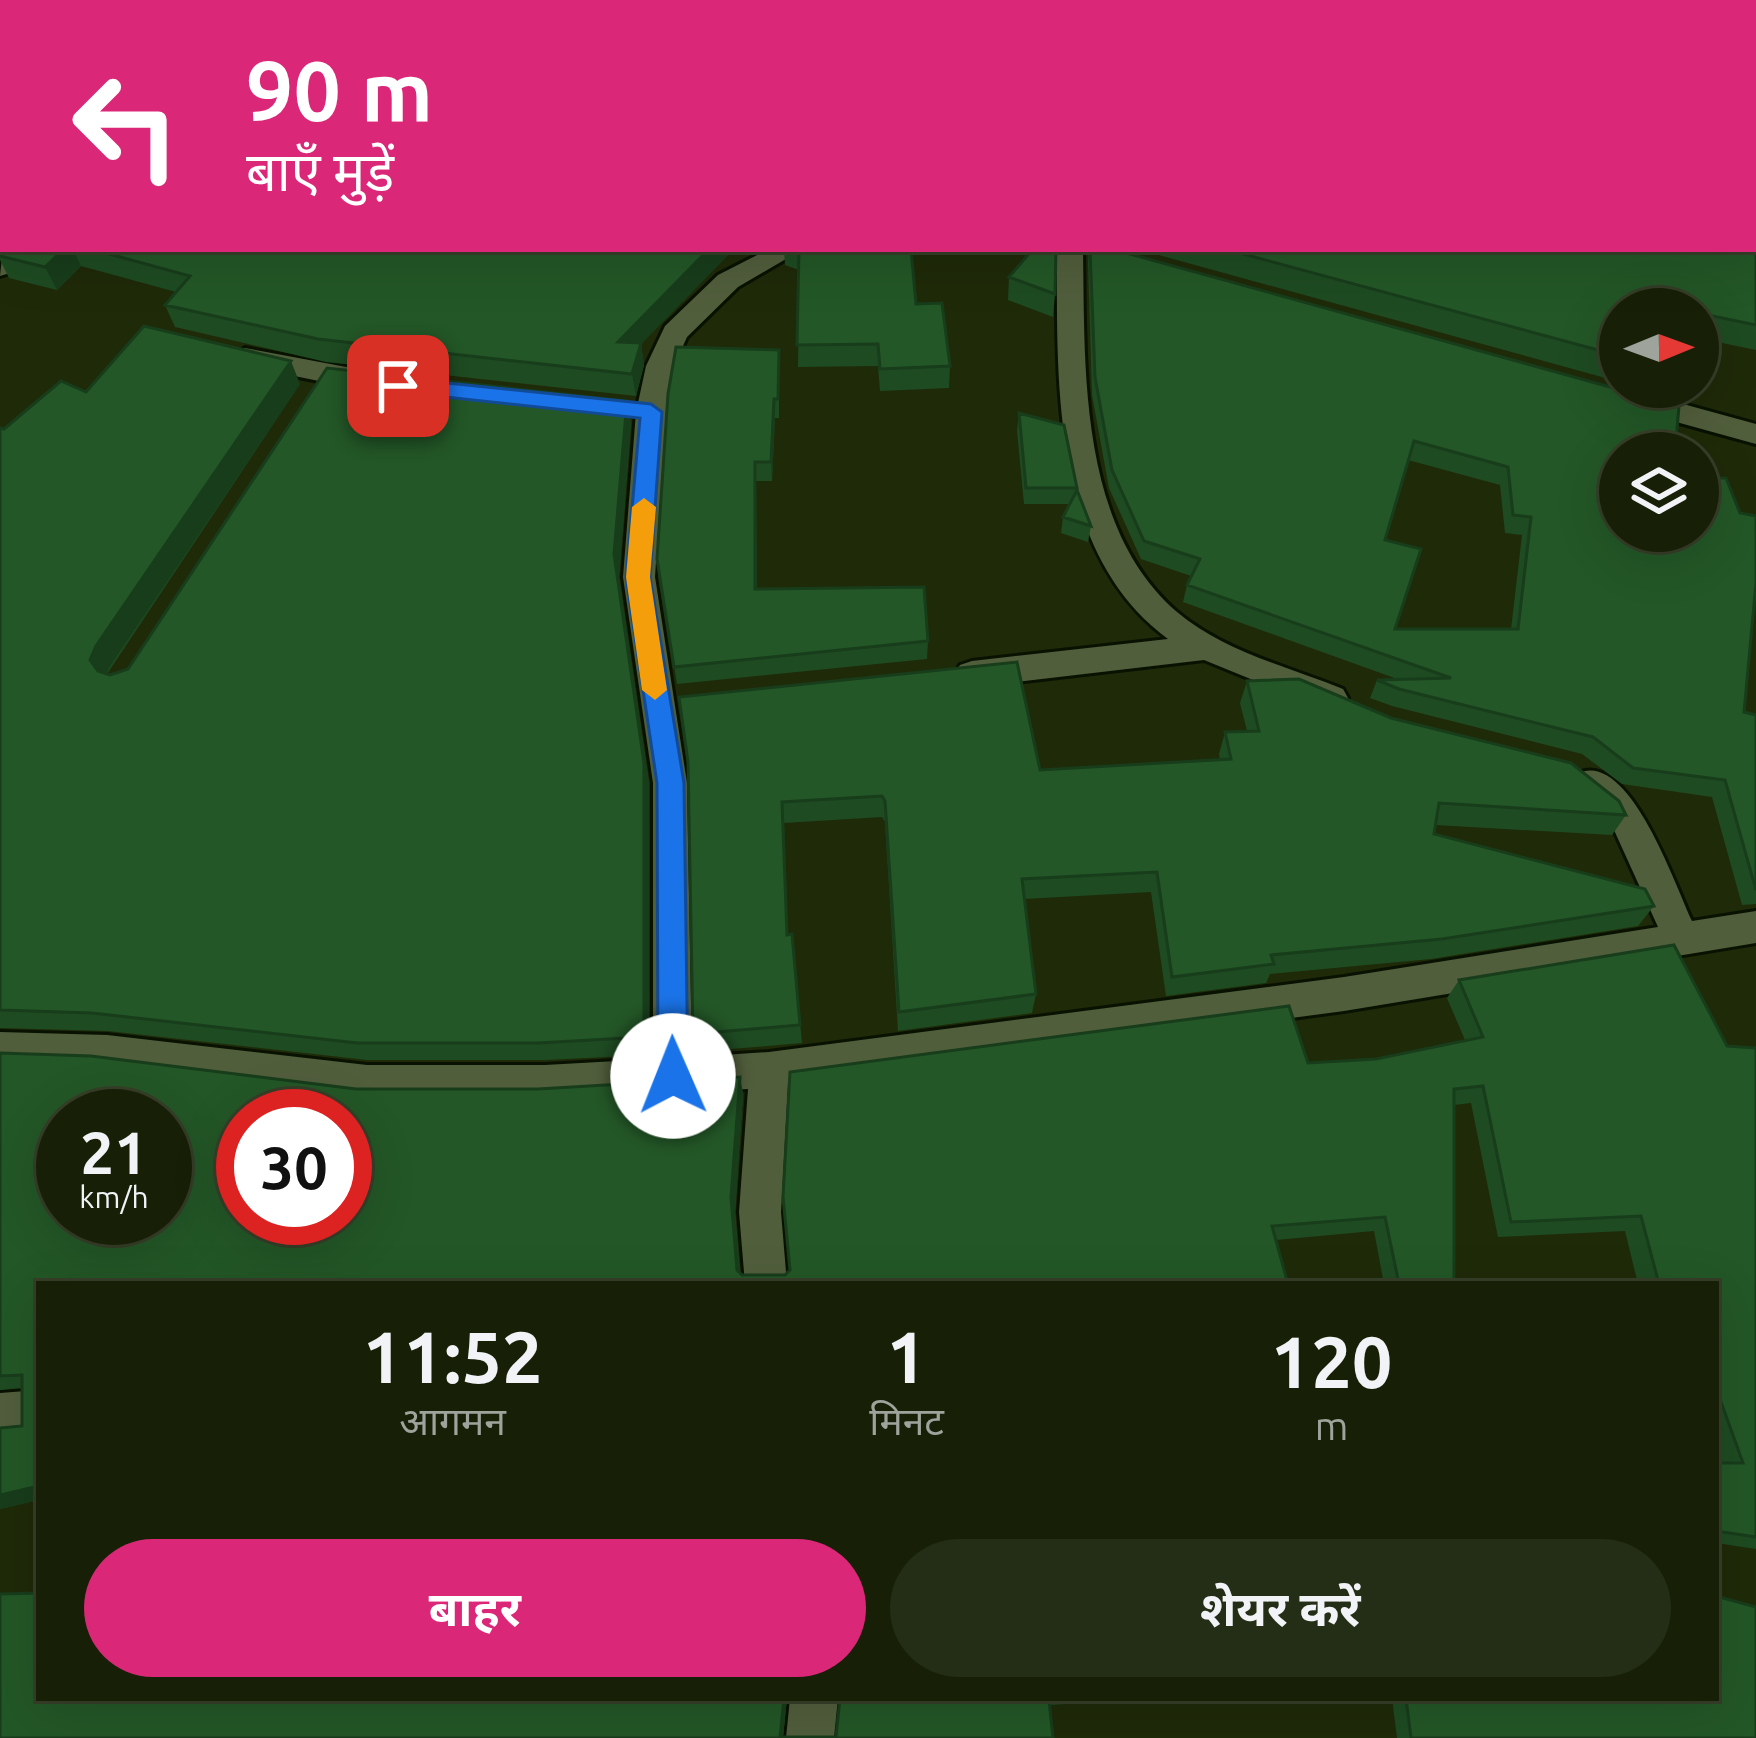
<!DOCTYPE html>
<html lang="hi">
<head>
<meta charset="utf-8">
<style>
  body { margin:0; font-family:Ubuntu,"Noto Sans Devanagari",sans-serif; background:#242d15; color:#f1f3f6; height:100vh; display:flex; flex-direction:column; font-size:45px; white-space:nowrap }
  * { box-sizing:border-box; margin:0 }
  p { font-size:39px; color:#9ea39b }
  .icon { flex:none; width:66px; height:66px; fill:none; stroke:currentColor; stroke-width:2; stroke-linecap:round; stroke-linejoin:round }
  .map { position:relative; flex:1; overflow:hidden }
  .sheet { position:absolute; left:36px; top:1281px; width:1683px; height:420px; display:flex; flex-direction:column; background:#172007; border-radius:0px; box-shadow:0 12px 48px #0002,0 0 0 3px #363e28 }
  .sheet>* { flex:none }
  .banner { position:absolute; left:0px; top:0px; width:1758px; height:252px; box-shadow:0 12px 48px #0002,0 0 0 3px #363e28; background:#db2777; color:#fff; overflow:hidden }
  .needle { width:78px; rotate:89deg }
  .controls { position:absolute; left:1599px; top:288px; display:grid; gap:24px }
  .controls a { display:grid; place-items:center; width:120px; height:120px; border-radius:50%; background:#172007; box-shadow:0 12px 48px #0002,0 0 0 3px #363e28; font-size:60px }
  .speed { position:absolute; left:36px; top:1089px; display:flex; gap:24px; font-size:60px; font-weight:700; text-align:center }
  .speed>* { display:grid; place-content:center; width:156px; height:156px; border-radius:50%; background:#172007; box-shadow:0 12px 48px #0002,0 0 0 3px #363e28; line-height:1 }
  .speed small { font-size:30px; font-weight:400 }
  .speed .limit { border:18px solid #d22; background:#fff; color:#111 }
  .pin { position:absolute; display:grid; place-items:center; width:102px; height:102px; color:#fff; margin:-51px; border-radius:24px; box-shadow:0 6px 18px #0006 }
  .me { position:absolute; width:132px; margin:-66px; rotate:359deg; stroke-linejoin:round; filter:drop-shadow(0 0 9px #0008) }
  .turn { display:flex; align-items:center; gap:42px; height:252px; padding:0 48px; font-size:54px }
  .turn .icon { width:156px; height:156px; stroke-width:2.5 }
  .turn b { display:block; font-size:84px; line-height:102px }
  .eta { display:flex; justify-content:space-evenly; align-items:center; height:204px; text-align:center }
  .eta b { font-size:72px; font-weight:700; line-height:84px }
  .button { display:flex; gap:24px; margin-top:auto; padding:24px 48px }
  .button a { flex:1; height:138px; border-radius:72px; background:#db2777; color:#fff; font-size:48px; font-weight:700; line-height:138px; text-align:center }
  .button a+a { background:#242d15; color:#f1f3f6 }
  .map>svg:first-child { display:block }
</style>
</head>
<body>
<div class="map">
<svg width="1756" height="1738" viewBox="0 0 1756 1738">
  <rect width="100%" height="100%" fill="#1f2a09"/>
  <g fill="none" stroke-linecap="round" stroke-linejoin="round">
    <defs>
      <path id="minor" d="M3,248V249H31L10,273L0,276Z
        M769,249H803L738,287L687,337L674,366L666,412L655,577L687,783L692,1057L769,1052L1344,977L1658,927L1609,819L1576,782L1581,772C1631,755 1675,885 1692,921L1756,911V943L1344,1011L788,1085L781,1212L787,1284H745L739,1212L748,1089L545,1101H367L107,1069L0,1066V1032L107,1035L367,1065H545L653,1059V783L623,577L636,412L646,366L665,326L718,275Z
        M1057,249H1083C1085,367 1078,527 1177,612C1223,651 1288,667 1343,689L1348,698L1343,707L1331,711L1319,707L1204,660L972,687L960,683L955,674L960,665L972,661L1168,639C1050,552 1057,380 1057,249Z
        M245,348L368,371L382,381L368,391L235,364L231,357Z
        M1632,390L1756,424V444L1622,407L1617,400Z
        M39,1390V1434L0,1437V1393Z
        M790,1698H838L834,1738H786Z"/>
    </defs>
    <use href="#minor" stroke="#091200" stroke-width="6"/>
    <use href="#minor" fill="#515e3c" fill-rule="evenodd"/>
  </g>
  <path fill="#1e4b22" fill-rule="evenodd" d="M0,0H1756V350L1698,338V309H1620V382L1137,249H1755L3,3V244L0,246Z
    M3,249H734L641,344L644,365L636,396L326,362L175,327L165,305L176,292L81,266L57,290L9,278L0,260V252Z
    M784,249H911L916,304L950,366L949,388L880,391L878,366L798,367L799,270L785,265Z
    M1089,249H1112L1620,453L1744,712L1756,715V904L1742,905L1712,797L1622,784L1582,754L1392,706L1370,698L1377,680H1400L1183,602L1187,585L1191,576L1141,559L1109,488L1092,395L1088,262ZM1408,460L1500,485L1505,533L1522,535L1511,629H1395L1385,540Z
    M1009,277L1055,294L1053,317L1008,300Z
    M779,350V418H775L772,481H756L757,589L928,641L927,659L677,684L657,559Z
    M300,384L107,674L110,675L128,669L627,401L631,424L619,577L649,783V1055L545,1060H367L108,1031L0,1028V428L4,429L86,392Z
    M1639,387H1675L1670,396Z
    M1019,413L1077,488L1091,526L1088,542L1061,533L1063,517L1070,504H1024L1017,430Z
    M1247,681L1626,815L1612,835L1435,825L1434,834L1654,906L1638,926L1431,959L1270,974L1266,983L1166,996L1151,892L1024,899L1036,994L1032,1013L898,1031L885,822L882,817L784,823L788,935L792,934L802,1043L696,1052L693,1034L688,762L1040,770L1220,760L1219,754L1225,732L1247,731L1240,703Z
    M1459,980L1727,1046L1756,1048V1549L1716,1543V1463H1719L1716,1456V1284H1638L1625,1231L1498,1237L1471,1103L1454,1105V1284H1384L1374,1231L1276,1240L1288,1284H39V1500L0,1509V1428L22,1426V1388L0,1390V1053L356,1089H538L740,1077L743,1094L735,1212L740,1272L742,1275H785L1308,1063L1376,1059L1465,1040L1447,998Z
    M39,1698H787L783,1737H836L840,1698H1156L1050,1705L1053,1738H0Z
    M1392,1698H1716L1756,1738H1397Z"/>
  <path fill="#183d1b" d="M64,249H73L81,266L57,290L45,267Z
    M709,249H734L641,344L644,365L636,396L632,374L618,342Z
    M291,361L300,384L109,668L104,681L90,660L96,646Z
    M774,399L775,418L772,481L771,462Z
    M627,401L631,424L619,577L649,783V1055L644,1037L614,554Z
    M755,462L756,481L757,607L755,589Z
    M740,1077L743,1094L735,1212L740,1284L737,1270L731,1197Z
    M39,1486V1500L0,1509V1495Z
    M784,1698H787L783,1738H781Z"/>
  <path fill="#235727" stroke="#183d1b" stroke-width="3" fill-rule="evenodd" d="M0,0H1756V325L1698,313V309H1620V356L1225,249H1755V3H3V223L0,222Z
    M3,249H64L45,267L0,256V252Z
    M91,249H709L618,342L641,343L632,374L318,339L165,305L190,276Z
    M799,249H911L916,304L942,303L950,366L880,369L878,344L797,345Z
    M1033,249H1056L1055,294L1009,277Z
    M1090,249H1112L1679,406L1675,453H1620V531H1698V478H1726L1740,513L1756,516V583L1744,712L1756,715V890L1725,780L1633,768L1593,737L1399,689L1377,680L1451,678L1187,585L1200,559L1144,541L1112,470L1095,377ZM1414,441L1508,467L1513,515L1531,517L1518,629H1395L1421,549L1385,540Z
    M144,326L291,361L96,646L90,660L98,671L110,675L128,669L327,368L627,401L614,554L644,763V1037L538,1043H357L92,1013L0,1010V428L4,429L61,381L86,392Z
    M676,347L779,350L778,399H774L771,462H755V589L924,587L928,641L674,667L657,559L668,394Z
    M1019,413L1064,425L1077,488H1026Z
    M1077,490L1091,526L1063,517Z
    M1017,662L1040,770L1231,759L1225,732L1259,731L1247,681L1299,679L1391,718L1571,763L1619,801L1626,815L1439,803L1434,834L1645,889L1654,906L1442,939L1271,955L1274,964L1172,977L1157,872L1022,879L1036,994L899,1012L885,801L882,796L782,802L787,935L792,934L800,1025L693,1034L688,762L679,697Z
    M1674,945L1727,1046L1756,1048V1537L1716,1531V1463H1743L1716,1388V1284H1659L1641,1216L1511,1222L1483,1086L1454,1089V1284H1399L1385,1217L1272,1226L1288,1284H39V1486L0,1495V1428L22,1426V1375L0,1376V1053L91,1056L356,1089H538L740,1077L731,1197L737,1270L742,1275H785L790,1270L783,1197L790,1072L1289,1006L1308,1063L1376,1059L1483,1037L1459,980ZM63,1116H165V1218H63ZM243,1116H345V1218H243Z
    M39,1593V1698H784L780,1737H836L840,1698H1090L1049,1700L1053,1738H0V1594Z
    M1716,1596L1756,1607V1738H1411L1406,1698H1654L1687,1702L1686,1698H1716Z"/>
  <path fill="#1a73e8" stroke="#114b97" stroke-width="3" d="M398,378L651,404L662,412L650,577L684,783L688,1076L684,1086L673,1090L663,1086L658,1076L657,783L626,577L640,418L390,391L387,386Z"/>
  <path fill="#f59e0b" d="M644,498L656,507L650,577L667,690L655,700L642,690L626,577L632,507Z"/>
</svg>
<div class="controls">
<a><svg class="needle" viewBox="-14 -14 28 28"><path d="M0-13l5 13h-10z" fill="#e53935"/><path d="M0 13l5-13h-10z" fill="#9ea39b"/></svg></a>
<a><svg class="icon" aria-label="layers" viewBox="0 0 24 24"><path d="M12 4l9 5-9 5-9-5zM3 14l9 5 9-5"/></svg></a>
</div>
<div class="speed"><div>21<small>km/h</small></div><div class="limit">30</div></div>
<div class="pin" style="left:398px;top:386px;background:#d93025"><svg class="icon" aria-label="arrive" viewBox="0 0 24 24"><path d="M6 21V4h12l-3 4 3 4H6"/></svg></div>
<svg class="me" style="left:673px;top:1076px" viewBox="-20 -20 40 40"><circle r="19" fill="#fff"/><path d="M0-13L10 11 0 6-10 11z" fill="#1a73e8"/></svg>
<div class="banner">
<div class="turn"><svg class="icon" aria-label="left" viewBox="0 0 24 24"><path d="M17 20v-9H6M10 6l-5 5 5 5"/></svg><div><b>90 m</b>बाएँ मुड़ें</div></div>
</div>
<section class="sheet">
<div class="eta">
<div><b>11:52</b><p>आगमन</p></div>
<div><b>1</b><p>मिनट</p></div>
<div><b>120</b><p>m</p></div>
</div>
<div class="button"><a>बाहर</a><a>शेयर करें</a></div>
</section>
</div>
</body>
</html>
